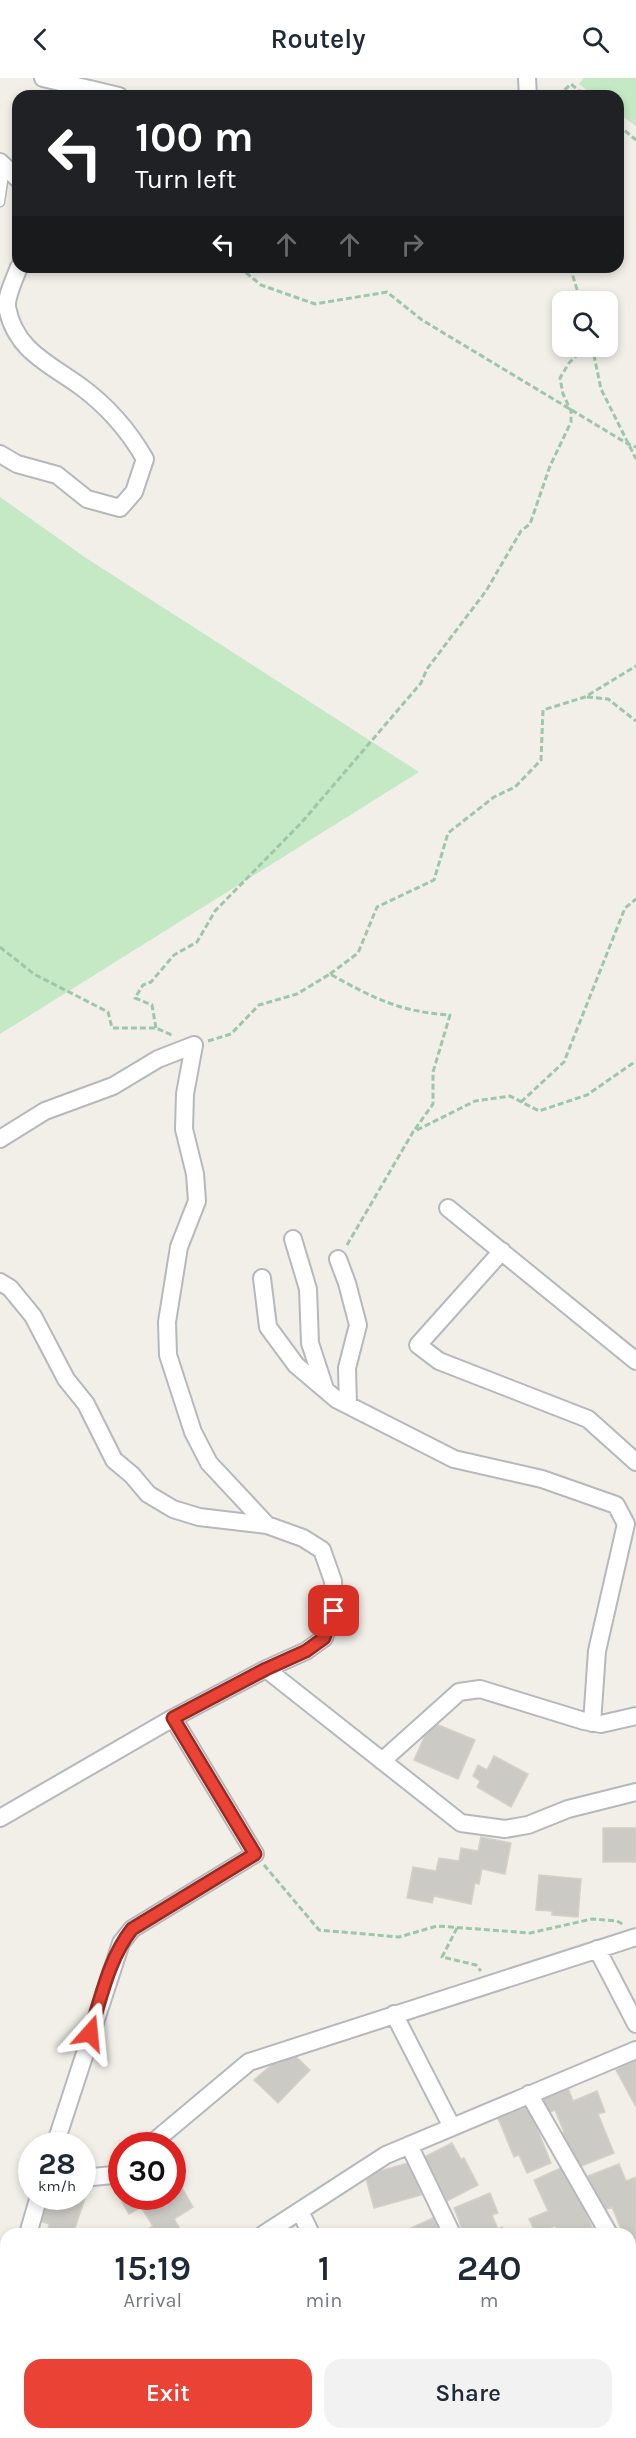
<!DOCTYPE html>
<html lang="en">
<head>
<meta charset="utf-8">
<style>
  body { margin:0; font-family:Karla,sans-serif; background:#f2f2f3; color:#1f2937; height:100vh; display:flex; flex-direction:column; font-size:22px; white-space:nowrap }
  * { box-sizing:border-box; margin:0 }
  p { font-size:20px; color:#747a83 }
  .icon { flex:none; width:33px; height:33px; fill:none; stroke:currentColor; stroke-width:2; stroke-linecap:round; stroke-linejoin:round }
  .map { position:relative; flex:1; overflow:hidden }
  .panel { position:absolute; left:0px; top:2150px; width:636px; height:212px; display:flex; flex-direction:column; background:#fff; border-radius:18px 18px 0 0; box-shadow:0 3px 9px #0003 }
  .panel>* { flex:none }
  .hud { position:absolute; left:12px; top:12px; width:612px; height:183px; border-radius:18px; box-shadow:0 3px 9px #0003; background:#202124; color:#fff; overflow:hidden }
  .buttons { position:absolute; left:552px; top:213px; display:grid; gap:12px }
  .buttons a { display:grid; place-items:center; width:66px; height:66px; border-radius:12px; background:#fff; box-shadow:0 3px 9px #0003; font-size:30px }
  .speed { position:absolute; left:18px; top:2054px; display:flex; gap:12px; font-size:30px; font-weight:700; text-align:center }
  .speed>* { display:grid; place-content:center; width:78px; height:78px; border-radius:50%; background:#fff; box-shadow:0 3px 9px #0003; line-height:1 }
  .speed small { font-size:15px; font-weight:400 }
  .speed .limit { border:9px solid #d22; background:#fff; color:#111 }
  .pin { position:absolute; display:grid; place-items:center; width:51px; height:51px; color:#fff; margin:-26px; border-radius:12px; box-shadow:0 3px 9px #0006 }
  .me { position:absolute; width:66px; margin:-33px; rotate:18deg; stroke-linejoin:round; filter:drop-shadow(0 0 4px #0008) }
  .turn { display:flex; align-items:center; gap:21px; height:126px; padding:0 24px; font-size:27px }
  .turn .icon { width:78px; height:78px; stroke-width:2.5 }
  .turn b { display:block; font-size:42px; line-height:51px }
  .lanes { display:flex; align-items:center; height:57px; padding:0 24px; background:#0003; justify-content:center; gap:30px; direction:ltr }
  .lanes .off { opacity:.35 }
  .eta { display:flex; justify-content:space-evenly; align-items:center; height:102px; text-align:center }
  .eta b { font-size:36px; font-weight:600; line-height:42px }
  .action { display:flex; gap:12px; margin-top:auto; padding:12px 24px }
  .action a { flex:1; height:69px; border-radius:18px; background:#ea4335; color:#fff; font-size:24px; font-weight:600; line-height:69px; text-align:center }
  .action a+a { background:#f2f2f3; color:#1f2937 }
  header { display:flex; justify-content:space-between; align-items:center; height:78px; padding:0 24px; background:#fff; font-size:27px; font-weight:600 }
  .map>svg:first-child { display:block }
</style>
</head>
<body>
<header><svg class="icon" aria-label="back" viewBox="0 0 24 24"><path d="M15 5l-7 7 7 7"/></svg>Routely<svg class="icon" aria-label="search" viewBox="0 0 24 24"><circle cx="10" cy="10" r="6"/><path d="M15 15l6 6"/></svg></header>
<div class="map">
<svg width="636" height="2360" viewBox="0 0 636 2360">
  <rect width="100%" height="100%" fill="#f1efe8"/>
  <path fill="#c5e8c5" d="M584,0H636V48L618,35V18H595L579,6Z
    M0,419L86,480L419,694L0,956Z"/>
  <path fill="#cccac5" stroke="#d6d1c6" stroke-width="1.5" d="M431,1644L475,1662L458,1701L414,1682Z
    M494,1678L528,1696L511,1729L477,1709L480,1703L473,1698L478,1687L487,1692Z
    M603,1750H636V1784H603Z
    M481,1759L511,1765L505,1796L482,1791L479,1806L475,1805L471,1826L434,1818L432,1825L407,1820L413,1789L436,1793L439,1780L459,1783L461,1770L478,1773Z
    M539,1797L581,1801L578,1839L552,1837V1833L536,1832Z
    M289,1972L310,1992L278,2025L254,2002Z
    M636,1981V2029L616,1992Z
    M568,2010L573,2023L597,2013L605,2034L598,2036L614,2075L574,2091L559,2055L564,2054L555,2032L547,2035L541,2021Z
    M528,2028L551,2085L527,2095L519,2077L514,2079L498,2040Z
    M452,2065L461,2081L464,2080L478,2107L447,2123L433,2095L430,2096L422,2080Z
    M412,2084L421,2117L374,2130L365,2097Z
    M619,2086L626,2103L636,2099V2165L630,2168V2156H623L612,2129L602,2133L588,2098Z
    M565,2088L595,2156H550L557,2152L555,2148L536,2156L529,2141L548,2133L534,2102Z
    M178,2103L193,2129L174,2141L183,2156H140L153,2148L141,2129L129,2136L114,2110L122,2105V2118H172V2106Z
    M490,2115L498,2135L492,2137L498,2151L502,2149L505,2156H464L454,2130Z
    M48,2118L85,2120L73,2156L48,2151L49,2146L40,2143Z
    M433,2140L440,2156H403L402,2154Z
    M630,2199H633L636,2216V2224L630,2225Z
    M104,2355H155L150,2360H103L106,2358Z
    M239,2355H276L264,2360H241Z"/>
  <g fill="none" stroke-linecap="round" stroke-linejoin="round">
    <defs>
      <path id="lane" d="M0,124L5,90"/>
      <path id="street" d="M43,0L119,18
        M527,0L528,18
        M0,84L18,101
        M0,376L17,386L57,397L87,421L120,430L134,414L145,381C129,353 106,327 80,308C48,285 15,272 7,229C6,218 15,200 19,189
        M194,967L185,1016L184,1051L195,1096L197,1123L179,1169L167,1244L168,1277L193,1354L209,1385L267,1447
        M0,1061L45,1033L113,1008L158,981L194,967
        M448,1130L636,1283
        M293,1161L308,1211L310,1265L325,1311
        M502,1173L418,1267L439,1283L588,1341L636,1384
        M338,1181L347,1205L358,1247L347,1290L348,1327
        M262,1200L268,1249L296,1287L336,1321L454,1381L542,1401L616,1427L626,1446L597,1573L592,1645
        M0,1204L10,1210L33,1238L66,1301L86,1326L114,1382L132,1397L148,1416L173,1431L199,1439L267,1447L303,1460L322,1472L333,1503L334,1533L324,1560L306,1573L266,1591L173,1640L0,1740
        M266,1591L461,1745L505,1751L528,1747L568,1731L636,1714
        M382,1683L459,1614L480,1611L584,1643L601,1646L636,1638
        M597,1871L636,1946
        M394,1936L452,2049
        M529,2016L609,2156
        M55,2067L121,1865L132,1851L255,1776L173,1640
        M150,2067L249,1984L636,1859
        M409,2067L452,2156
        M82,2100L113,2097L122,2091
        M300,2133L311,2156
        M28,2156L39,2118
        M264,2156L386,2077L636,1972
        M630,2193L636,2203
        M630,2241L636,2239
        M0,2320L6,2316
        M415,2355L419,2360
        M567,2355L569,2360
        M172,2360L181,2355"/>
      <path id="secondary" d="M0,2214L6,2213
        M159,2355L163,2360"/>
    </defs>
    <use href="#lane" stroke="#b5b8bc" stroke-width="11"/>
    <use href="#street" stroke="#b5b8bc" stroke-width="20"/>
    <use href="#secondary" stroke="#b6babf" stroke-width="27"/>
    <path stroke="#9cc7a9" stroke-width="3" stroke-dasharray="6 3" stroke-linecap="butt" d="M558,18L571,6L585,18
      M618,47L636,62
      M239,189L261,207L315,226L387,214L422,242L628,366L636,369
      M570,189L581,224
      M592,268L601,311L636,381
      M587,619L608,621L636,643
      M0,869L34,896L108,934L112,950H156L174,958
      M330,896L358,875L377,829L434,802L448,755L494,719L515,709L541,682L543,632L585,619L636,588
      M156,950L152,927L135,920L143,907L151,904L174,877L197,864L215,833L302,744L421,605L427,591L486,513L521,453L530,446L550,388L571,344V333L563,316L560,300L569,285L586,268
      M208,963L231,956L259,927L297,916L330,896C373,920 400,934 450,937L433,994V1026L413,1054
      M521,1024L564,984L625,830L636,821
      M347,1167L413,1054L475,1023L510,1018L539,1033L587,1017L636,983
      M264,1787L319,1852L399,1859L437,1848L530,1855L592,1841L617,1843L624,1847
      M457,1850L442,1879L476,1887L481,1893"/>
    <use href="#lane" stroke="#fff" stroke-width="8"/>
    <use href="#street" stroke="#fff" stroke-width="16"/>
    <use href="#secondary" stroke="#fff" stroke-width="24"/>
  </g>
  <g fill="none" stroke-linecap="round" stroke-linejoin="round">
    <defs>
      <path id="route" d="M90,1955C101,1920 109,1880 132,1851L255,1776L173,1640L266,1591L306,1573L324,1560L334,1533"/>
    </defs>
    <use href="#route" stroke="#982c22" stroke-width="15"/>
    <use href="#route" stroke="#ea4335" stroke-width="10"/>
  </g>
</svg>
<div class="buttons">
<a><svg class="icon" aria-label="search" viewBox="0 0 24 24"><circle cx="10" cy="10" r="6"/><path d="M15 15l6 6"/></svg></a>
</div>
<div class="speed"><div>28<small>km/h</small></div><div class="limit">30</div></div>
<div class="pin" style="left:334px;top:1533px;background:#d93025"><svg class="icon" aria-label="arrive" viewBox="0 0 24 24"><path d="M6 21V4h12l-3 4 3 4H6"/></svg></div>
<svg class="me" style="left:90px;top:1955px" viewBox="-20 -20 40 40"><path d="M0-17L14 15 0 8-14 15z" fill="#ea4335" stroke="#fff" stroke-width="4"/></svg>
<div class="hud">
<div class="turn"><svg class="icon" aria-label="left" viewBox="0 0 24 24"><path d="M17 20v-9H6M10 6l-5 5 5 5"/></svg><div><b>100 m</b>Turn left</div></div>
<div class="lanes"><svg class="icon" aria-label="left" viewBox="0 0 24 24"><path d="M17 20v-9H6M10 6l-5 5 5 5"/></svg><svg class="icon off" aria-label="ahead" viewBox="0 0 24 24"><path d="M12 20V5M6 11l6-6 6 6"/></svg><svg class="icon off" aria-label="ahead" viewBox="0 0 24 24"><path d="M12 20V5M6 11l6-6 6 6"/></svg><svg class="icon off" aria-label="right" viewBox="0 0 24 24"><path d="M7 20v-9h11M14 6l5 5-5 5"/></svg></div>
</div>
<section class="panel">
<div class="eta">
<div><b>15:19</b><p>Arrival</p></div>
<div><b>1</b><p>min</p></div>
<div><b>240</b><p>m</p></div>
</div>
<div class="action"><a>Exit</a><a>Share</a></div>
</section>
</div>
</body>
</html>
